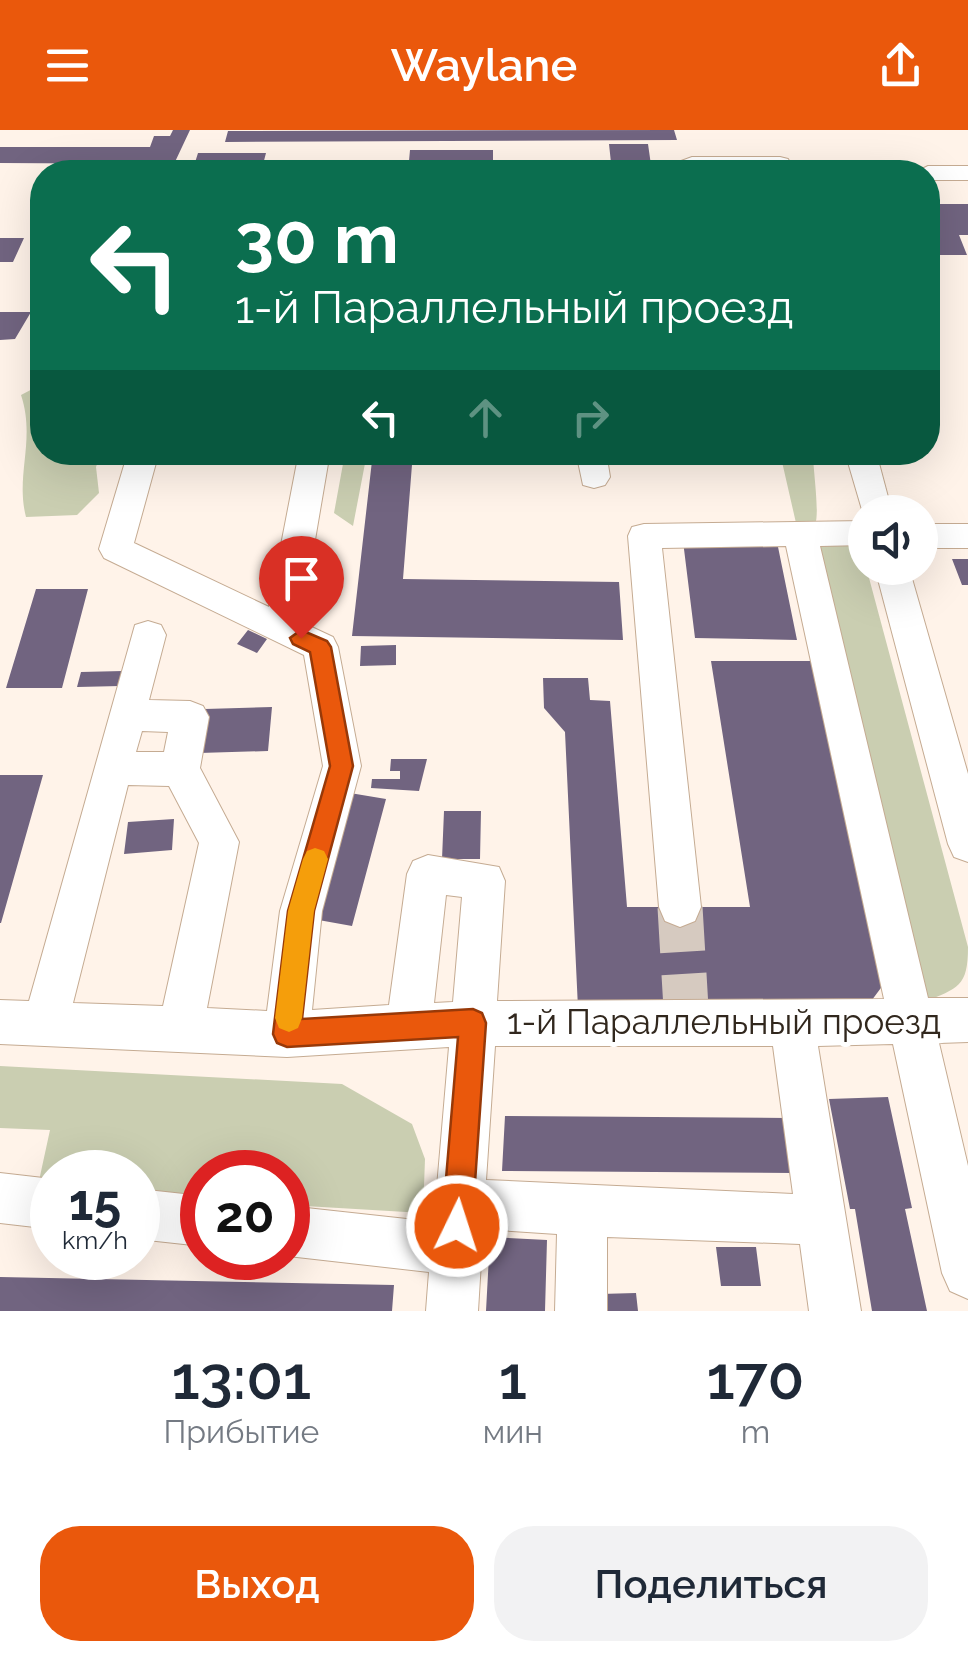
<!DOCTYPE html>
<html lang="ru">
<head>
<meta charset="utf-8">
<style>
  body { margin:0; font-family:Raleway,sans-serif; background:#f2f2f3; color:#1f2937; height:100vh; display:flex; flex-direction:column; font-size:38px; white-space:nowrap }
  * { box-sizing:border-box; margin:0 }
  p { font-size:32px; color:#747a83 }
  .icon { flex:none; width:55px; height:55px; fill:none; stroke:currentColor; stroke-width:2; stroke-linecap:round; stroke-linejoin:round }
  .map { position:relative; height:1181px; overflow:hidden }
  .details { display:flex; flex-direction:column; background:#fff; flex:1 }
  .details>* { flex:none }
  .top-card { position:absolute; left:30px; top:30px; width:910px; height:305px; border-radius:40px; box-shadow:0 10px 40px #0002; background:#0b6e4f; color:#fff; overflow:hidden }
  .buttons { position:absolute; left:848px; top:365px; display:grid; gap:20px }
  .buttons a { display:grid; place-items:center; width:90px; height:90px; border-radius:50%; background:#fff; box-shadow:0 10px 40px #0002; font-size:50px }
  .speed { position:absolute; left:30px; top:1020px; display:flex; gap:20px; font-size:50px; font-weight:700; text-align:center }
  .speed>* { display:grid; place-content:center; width:130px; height:130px; border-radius:50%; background:#fff; box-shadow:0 10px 40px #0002; line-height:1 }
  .speed small { font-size:25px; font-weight:400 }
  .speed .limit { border:15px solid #d22; background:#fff; color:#111 }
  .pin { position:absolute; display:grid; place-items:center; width:85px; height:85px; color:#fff; margin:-102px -42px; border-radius:50% 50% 50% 0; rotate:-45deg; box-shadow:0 0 10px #0007 }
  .pin .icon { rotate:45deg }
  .me { position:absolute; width:110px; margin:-55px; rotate:4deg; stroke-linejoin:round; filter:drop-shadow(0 0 8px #0008) }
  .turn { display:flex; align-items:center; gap:35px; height:210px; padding:0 40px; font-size:45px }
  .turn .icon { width:130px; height:130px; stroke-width:2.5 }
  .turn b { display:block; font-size:70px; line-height:85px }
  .lanes { display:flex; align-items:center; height:95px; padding:0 40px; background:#0003; justify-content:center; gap:50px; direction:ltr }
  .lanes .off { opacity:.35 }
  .eta { display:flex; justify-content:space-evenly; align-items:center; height:170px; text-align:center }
  .eta b { font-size:60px; font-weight:600; line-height:70px }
  .button { display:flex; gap:20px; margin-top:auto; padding:20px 40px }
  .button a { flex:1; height:115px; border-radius:40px; background:#ea580c; color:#fff; font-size:40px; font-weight:600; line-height:115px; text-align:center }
  .button a+a { background:#f2f2f3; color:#1f2937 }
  header { display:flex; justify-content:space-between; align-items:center; height:130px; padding:0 40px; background:#ea580c; color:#fff; font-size:45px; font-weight:600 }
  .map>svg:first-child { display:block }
</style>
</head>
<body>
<header><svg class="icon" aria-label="menu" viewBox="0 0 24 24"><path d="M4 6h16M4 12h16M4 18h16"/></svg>Waylane<svg class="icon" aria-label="share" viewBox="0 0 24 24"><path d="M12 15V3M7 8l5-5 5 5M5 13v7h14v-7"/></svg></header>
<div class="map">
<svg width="968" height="1181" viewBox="0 0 968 1181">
  <rect width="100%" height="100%" fill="#fff3e9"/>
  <path fill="#caceb1" d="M42,254V322L101,323L96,337L99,363L77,385L26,387C15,345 36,310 21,265Z
    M345,323H367L353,396L334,383Z
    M780,323H813C813,340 820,383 815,395L796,393Z
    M817,407L852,409L861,418L968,817C968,857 958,858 924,872Z
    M0,936L342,954L412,994L425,1029L423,1083L288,1075V1042H202V1070L138,1066V1042H52V1061L37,1060L50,1000L0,998Z"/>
  <path fill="#716480" d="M173,0H190L174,34L0,33V17H150L154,6H170Z
    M674,0L677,10L225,12L228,1Z
    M609,14H648L652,42H612Z
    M410,20H493V42H408Z
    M198,23H266L261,42H192Z
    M928,74H968V105H959L967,125H928Z
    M0,108H24L13,132H0Z
    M0,182H31L15,209L0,210Z
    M373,322H413L403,449L619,452L623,510L352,506Z
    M683,411L777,412L797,510L695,508Z
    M952,429H968V455H962Z
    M36,459H88L62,558H6Z
    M248,500L267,509L257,523L237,514Z
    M396,515V535L360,536L361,516Z
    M711,531H820L892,843L866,878H578L565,602L544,578L543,548H588L590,570L610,571L627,777H750Z
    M123,541L120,556L77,557L81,542Z
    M272,577L268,621L199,623L205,579Z
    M391,629H427L419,661L371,658L372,649H400V641H390Z
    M0,645H43L1,793H0Z
    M350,663L386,669L352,796L313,789Z
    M444,681H481L480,729H442Z
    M174,689L172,720L124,724L128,692Z
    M888,967L912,1078L905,1079L927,1181H872L855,1079H850L829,969Z
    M505,986L788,988L793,1043L502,1041Z
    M490,1107L547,1110L545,1181H486Z
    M716,1117H756L761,1156H721Z
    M0,1147L394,1155L392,1181H0Z
    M636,1163L638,1181H601L600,1164Z"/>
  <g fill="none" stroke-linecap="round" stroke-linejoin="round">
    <path stroke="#d6cac0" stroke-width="45" stroke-dasharray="45 22" stroke-linecap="butt" d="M680,777L686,878"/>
    <defs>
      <path id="minor" d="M692,27H780L788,29L791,35H904L916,42H661L665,37Z
        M928,36H968V50H928V42H916Z
        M128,322H159L134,413L269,477L299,322H330L301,492L333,507L338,517L361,636L322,781L312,880L389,875L407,744L413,731L428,725L499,737L505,751L497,871L884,869L786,416L662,418L701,777L695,791L680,797L665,791L659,777L628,406L632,397L644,394L865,391V415L820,416L928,868H968V912L939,913L968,1036V1169L950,1161L942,1143L893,914L818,916L861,1181H809L800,1114L607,1107V1181H555L557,1104L483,1099L478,1181H426L429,1142L288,1126V1076L434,1092L449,917L287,927L0,914V870L29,871L135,495L148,491L161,495L166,505L149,570L190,571L203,576L209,587L200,638L239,712L207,878L267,881L280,781L323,636L304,525L104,428L99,419ZM142,601L168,602L164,622H136ZM128,655L169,656L199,713L163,876L73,873ZM446,765L462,767L453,872L434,873ZM495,916H773L793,1064L486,1050Z
        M576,322H606L610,347L605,355L594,358L583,355Z
        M845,322H876L892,382H865V390Z
        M920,394H968V418H920Z
        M875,438H909L968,644V732L954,727L948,714Z
        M0,1043L52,1049V1099L0,1093Z
        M138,1059L202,1066V1116L138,1109Z"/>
    </defs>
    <use href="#minor" stroke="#c5ab92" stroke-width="2"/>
    <use href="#minor" fill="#fff" fill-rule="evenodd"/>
  </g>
  <path fill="#ea580c" stroke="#983908" stroke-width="2.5" d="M301,500L327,511L331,517L353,636L314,781L302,889L473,879L482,883L486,893L472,1096L468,1107L457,1111L446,1107L442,1096L458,907L287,917L277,913L273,904L288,781L330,636L310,522L293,514L290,508Z"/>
  <path fill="#f59e0b" d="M315,718L324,721L328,729L314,781L302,888L298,898L289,902L279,898L275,888L288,781L303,729L307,721Z"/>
  <g text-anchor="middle" stroke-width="10" stroke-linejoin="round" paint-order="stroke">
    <g font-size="35" fill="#31271d" stroke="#fff">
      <text x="724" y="904">1-й Параллельный проезд</text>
    </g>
  </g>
</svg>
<div class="buttons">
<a><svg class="icon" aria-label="sound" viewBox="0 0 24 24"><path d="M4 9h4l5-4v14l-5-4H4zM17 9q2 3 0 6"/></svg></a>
</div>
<div class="speed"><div>15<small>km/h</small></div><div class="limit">20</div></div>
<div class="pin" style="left:301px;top:508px;background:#d93025"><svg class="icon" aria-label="arrive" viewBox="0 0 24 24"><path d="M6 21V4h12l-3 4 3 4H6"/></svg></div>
<svg class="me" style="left:457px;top:1096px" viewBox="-20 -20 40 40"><circle r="17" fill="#ea580c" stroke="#fff" stroke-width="3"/><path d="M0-11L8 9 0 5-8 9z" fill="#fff"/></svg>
<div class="top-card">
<div class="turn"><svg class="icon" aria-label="left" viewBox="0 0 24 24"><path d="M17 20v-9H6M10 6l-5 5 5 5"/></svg><div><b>30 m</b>1-й Параллельный проезд</div></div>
<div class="lanes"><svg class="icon" aria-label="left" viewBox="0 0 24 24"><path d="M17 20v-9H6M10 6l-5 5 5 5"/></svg><svg class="icon off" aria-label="ahead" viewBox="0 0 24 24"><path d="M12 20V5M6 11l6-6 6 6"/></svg><svg class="icon off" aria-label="right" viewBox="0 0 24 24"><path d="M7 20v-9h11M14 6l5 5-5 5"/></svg></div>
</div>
</div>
<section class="details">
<div class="eta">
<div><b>13:01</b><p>Прибытие</p></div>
<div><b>1</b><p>мин</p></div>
<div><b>170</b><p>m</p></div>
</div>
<div class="button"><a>Выход</a><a>Поделиться</a></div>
</section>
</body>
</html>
